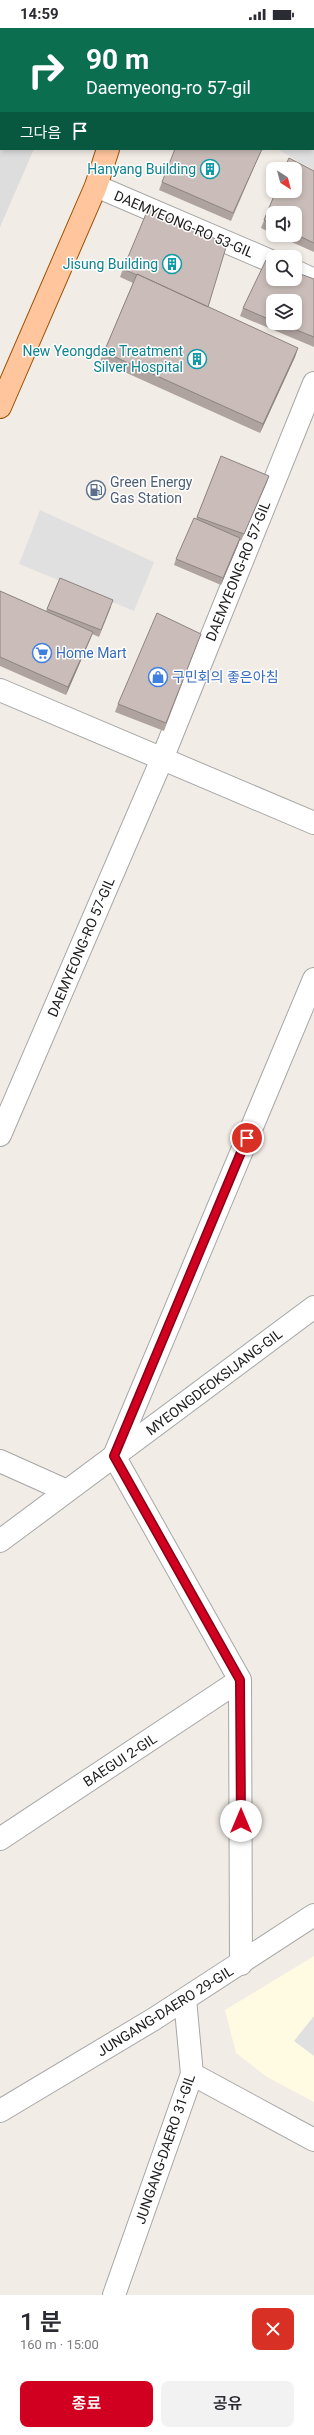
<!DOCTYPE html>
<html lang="ko">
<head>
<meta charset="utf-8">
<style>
  body { margin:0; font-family:Roboto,"Noto Sans KR",sans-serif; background:#f2f2f3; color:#2b2b33; height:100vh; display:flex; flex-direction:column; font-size:15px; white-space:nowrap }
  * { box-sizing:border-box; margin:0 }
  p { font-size:13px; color:#7c7c81 }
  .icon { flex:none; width:22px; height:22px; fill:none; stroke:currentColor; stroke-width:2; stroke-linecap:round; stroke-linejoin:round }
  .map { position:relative; height:2267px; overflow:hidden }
  .sheet { display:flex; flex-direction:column; background:#fff; flex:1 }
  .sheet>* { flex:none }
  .banner { position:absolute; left:0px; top:0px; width:314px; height:122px; box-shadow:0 2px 6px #0003; background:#0b6e4f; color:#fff; overflow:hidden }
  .needle { width:26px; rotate:144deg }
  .buttons { position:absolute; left:266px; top:134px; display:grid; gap:8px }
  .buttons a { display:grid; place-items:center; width:36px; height:36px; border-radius:8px; background:#fff; box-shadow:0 2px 6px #0003; font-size:20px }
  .pin { position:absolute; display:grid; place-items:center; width:34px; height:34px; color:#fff; margin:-17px; border:2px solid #fff; border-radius:50%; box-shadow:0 1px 4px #0007 }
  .me { position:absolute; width:44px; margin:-22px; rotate:0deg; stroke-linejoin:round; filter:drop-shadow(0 0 3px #0008) }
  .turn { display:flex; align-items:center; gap:14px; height:84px; padding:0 20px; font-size:18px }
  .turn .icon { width:52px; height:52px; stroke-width:2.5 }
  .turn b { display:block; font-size:28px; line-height:34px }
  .then { display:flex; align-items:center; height:38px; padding:0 20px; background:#0003; gap:8px; font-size:15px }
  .round { display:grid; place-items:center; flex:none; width:42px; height:42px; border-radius:8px; background:#f2f2f3 }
  .overview { display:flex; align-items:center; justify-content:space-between; height:68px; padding:0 20px }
  h1 { font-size:24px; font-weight:600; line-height:30px }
  .primary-button { display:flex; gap:8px; margin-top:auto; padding:8px 20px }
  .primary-button a { flex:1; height:46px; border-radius:8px; background:#d10021; color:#fff; font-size:16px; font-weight:600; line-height:46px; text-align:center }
  .primary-button a+a { background:#f2f2f3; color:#2b2b33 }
  .status { display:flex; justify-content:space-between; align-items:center; height:28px; padding:0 20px; background:#fff; direction:ltr }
  .status svg { height:11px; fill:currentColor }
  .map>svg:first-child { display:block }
</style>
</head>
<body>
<div class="status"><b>14:59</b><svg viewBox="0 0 49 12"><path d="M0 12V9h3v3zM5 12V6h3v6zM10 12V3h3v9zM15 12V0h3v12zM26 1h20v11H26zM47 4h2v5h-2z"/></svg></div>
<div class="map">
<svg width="314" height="2267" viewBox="0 0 314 2267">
  <rect width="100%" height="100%" fill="#f2ece6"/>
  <path fill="#dedddd" d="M0,42L1,121H34L0,199Z"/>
  <path fill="#fffae2" d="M314,1928V2074L267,2049L236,2025L225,1982Z"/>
  <path fill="#e0e0e0" d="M313,77H314V142L277,121H313Z
    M40,482L154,534L134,583L19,536Z
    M314,1988V2028L294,2013Z"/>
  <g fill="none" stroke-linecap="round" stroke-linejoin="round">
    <defs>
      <path id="minor" d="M94,0L97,1
        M96,158L273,234
        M295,243L314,252
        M0,662L314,795
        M0,1107L162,731L314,355
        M0,1433L67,1463
        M0,1513L314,1279
        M0,1811L240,1652
        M241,1936L240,1652L114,1428L314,951
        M192,2046L314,2112
        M0,2083L154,1991L314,1887
        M114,2267L192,2046L185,1971"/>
      <path id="major" d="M152,1L153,0
        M0,379L96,158L108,121"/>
    </defs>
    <use href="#minor" stroke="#a7a7a7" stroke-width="24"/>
    <use href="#major" stroke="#9d5000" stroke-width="24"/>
    <use href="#minor" stroke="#fff" stroke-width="22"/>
    <use href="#major" stroke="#ffc69e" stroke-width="22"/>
  </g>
  <path fill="#aea39f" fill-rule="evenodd" d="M262,121L231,193L159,162L162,154Z
    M314,143V224L276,207H295V185H273V206L261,200L276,163Z
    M123,241L208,279L298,320L295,329L260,405L100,333L133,255L120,249Z
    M314,251V319L240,288L243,280ZM273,273L295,295H273Z
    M221,428L267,454L241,513L240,512L221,557L174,537L176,531L196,491Z
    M60,550L111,579L99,609L92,606L66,667L0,638V563L46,583Z
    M201,606L164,703L115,684L118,676Z"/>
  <path fill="#8d8482" d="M298,320L295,329L260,405L263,396Z
    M269,448L267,454L241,513L244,506Z
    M240,510L238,517L221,557L223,550Z
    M93,604L90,612L66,667L68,659Z"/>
  <path fill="#cabdb9" stroke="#8d8482" d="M233,0H287V1H232Z
    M175,121H262L233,185L162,154Z
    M289,130L314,143V215L295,206V185H273V197L264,192L276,163H295V141H284Z
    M148,181L227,216L208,279L137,246V247L123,241Z
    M266,232L273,235V251H295V244L314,251V309L279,295H295V273H273V293L243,280Z
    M137,246L298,320L263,396L104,324Z
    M221,428L269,448L244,506L197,489Z
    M194,490L240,510L223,550L176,531Z
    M60,550L113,572L101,602L47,581Z
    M0,563L93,604L68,659L0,629Z
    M157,585L201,606L166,695L118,676Z"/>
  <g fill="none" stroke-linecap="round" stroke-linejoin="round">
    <defs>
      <path id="route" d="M241,1793L240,1652L114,1428L247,1110"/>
    </defs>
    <use href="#route" stroke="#880015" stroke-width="10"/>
    <use href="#route" stroke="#d10021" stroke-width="7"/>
  </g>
  <defs>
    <symbol id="building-ring" viewBox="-11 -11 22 22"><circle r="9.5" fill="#fff" stroke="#0f9aa8" stroke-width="1.5"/><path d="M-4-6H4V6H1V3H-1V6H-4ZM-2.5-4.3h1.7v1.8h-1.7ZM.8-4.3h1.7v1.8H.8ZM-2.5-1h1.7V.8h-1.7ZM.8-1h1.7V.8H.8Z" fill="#0f9aa8"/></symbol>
    <symbol id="fuel-ring" viewBox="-11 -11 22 22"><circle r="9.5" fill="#fff" stroke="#5c6f8a" stroke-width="1.5"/><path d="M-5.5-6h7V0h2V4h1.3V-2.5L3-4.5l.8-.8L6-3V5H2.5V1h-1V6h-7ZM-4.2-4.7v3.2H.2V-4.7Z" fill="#5c6f8a"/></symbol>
    <symbol id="supermarket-ring" viewBox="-11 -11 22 22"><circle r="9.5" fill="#fff" stroke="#3f7fe0" stroke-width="1.5"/><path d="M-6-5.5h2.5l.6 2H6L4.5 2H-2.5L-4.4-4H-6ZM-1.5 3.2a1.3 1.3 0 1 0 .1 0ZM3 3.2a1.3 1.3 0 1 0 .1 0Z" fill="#3f7fe0"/></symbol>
    <symbol id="shop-ring" viewBox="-11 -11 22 22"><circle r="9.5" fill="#fff" stroke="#3f7fe0" stroke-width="1.5"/><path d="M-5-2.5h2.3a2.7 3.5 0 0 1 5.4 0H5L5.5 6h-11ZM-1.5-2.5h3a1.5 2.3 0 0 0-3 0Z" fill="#3f7fe0"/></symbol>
  </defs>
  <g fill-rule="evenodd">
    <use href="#building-ring" x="199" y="130" width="22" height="22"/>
    <use href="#building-ring" x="161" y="225" width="22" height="22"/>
    <use href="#building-ring" x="186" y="320" width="22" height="22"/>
    <use href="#fuel-ring" x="85" y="451" width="22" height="22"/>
    <use href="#supermarket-ring" x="31" y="614" width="22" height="22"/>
    <use href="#shop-ring" x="147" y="638" width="22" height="22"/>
  </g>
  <g text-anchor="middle" stroke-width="3" stroke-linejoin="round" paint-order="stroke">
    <g font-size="14" fill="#0d838f" stroke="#fff" text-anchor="end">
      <text x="196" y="146">Hanyang Building</text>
      <text x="158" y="241">Jisung Building</text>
      <text x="183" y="328">New Yeongdae Treatment<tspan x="183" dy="16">Silver Hospital</tspan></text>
    </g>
    <g font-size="14" fill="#202020" stroke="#fff">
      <text transform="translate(184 196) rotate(23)" y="5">DAEMYEONG-RO 53-GIL</text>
      <text transform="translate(238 543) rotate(-68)" y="5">DAEMYEONG-RO 57-GIL</text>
      <text transform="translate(81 919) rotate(-67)" y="5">DAEMYEONG-RO 57-GIL</text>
      <text transform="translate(214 1354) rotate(-37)" y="5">MYEONGDEOKSIJANG-GIL</text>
      <text transform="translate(120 1732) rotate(-33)" y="5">BAEGUI 2-GIL</text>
      <text transform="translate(165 1983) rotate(-32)" y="5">JUNGANG-DAERO 29-GIL</text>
      <text transform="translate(165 2121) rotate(-71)" y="5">JUNGANG-DAERO 31-GIL</text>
    </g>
    <g font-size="14" fill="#4e5e75" stroke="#fff" text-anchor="start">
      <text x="110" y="459">Green Energy<tspan x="110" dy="16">Gas Station</tspan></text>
    </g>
    <g font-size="14" fill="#366cbe" stroke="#fff" text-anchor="start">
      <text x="56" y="630">Home Mart</text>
      <text x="172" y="654">구민회의 좋은아침</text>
    </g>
  </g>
</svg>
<div class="buttons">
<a><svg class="needle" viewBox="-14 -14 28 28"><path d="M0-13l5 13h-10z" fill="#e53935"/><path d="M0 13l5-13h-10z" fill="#7c7c81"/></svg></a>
<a><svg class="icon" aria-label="sound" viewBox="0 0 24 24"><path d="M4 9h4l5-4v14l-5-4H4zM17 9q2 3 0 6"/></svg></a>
<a><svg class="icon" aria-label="search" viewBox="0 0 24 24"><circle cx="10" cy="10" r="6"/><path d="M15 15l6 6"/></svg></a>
<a><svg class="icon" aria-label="layers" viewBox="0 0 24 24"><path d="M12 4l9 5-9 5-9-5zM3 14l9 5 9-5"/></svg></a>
</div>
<div class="pin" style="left:247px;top:1110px;background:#d93025"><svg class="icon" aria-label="arrive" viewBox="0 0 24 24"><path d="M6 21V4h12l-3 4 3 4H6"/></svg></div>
<svg class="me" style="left:241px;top:1793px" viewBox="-20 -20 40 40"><circle r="19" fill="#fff"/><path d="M0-13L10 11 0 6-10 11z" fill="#d10021"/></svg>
<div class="banner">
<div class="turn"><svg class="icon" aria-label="right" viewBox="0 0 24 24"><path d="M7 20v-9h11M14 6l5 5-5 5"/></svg><div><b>90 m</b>Daemyeong-ro 57-gil</div></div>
<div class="then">그다음<svg class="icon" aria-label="arrive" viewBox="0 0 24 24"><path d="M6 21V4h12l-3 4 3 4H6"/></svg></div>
</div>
</div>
<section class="sheet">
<div class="overview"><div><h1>1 분</h1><p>160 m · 15:00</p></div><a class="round" style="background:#d93025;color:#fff"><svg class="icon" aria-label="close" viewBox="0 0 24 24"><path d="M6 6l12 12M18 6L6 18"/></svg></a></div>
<div class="primary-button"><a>종료</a><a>공유</a></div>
</section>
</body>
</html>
